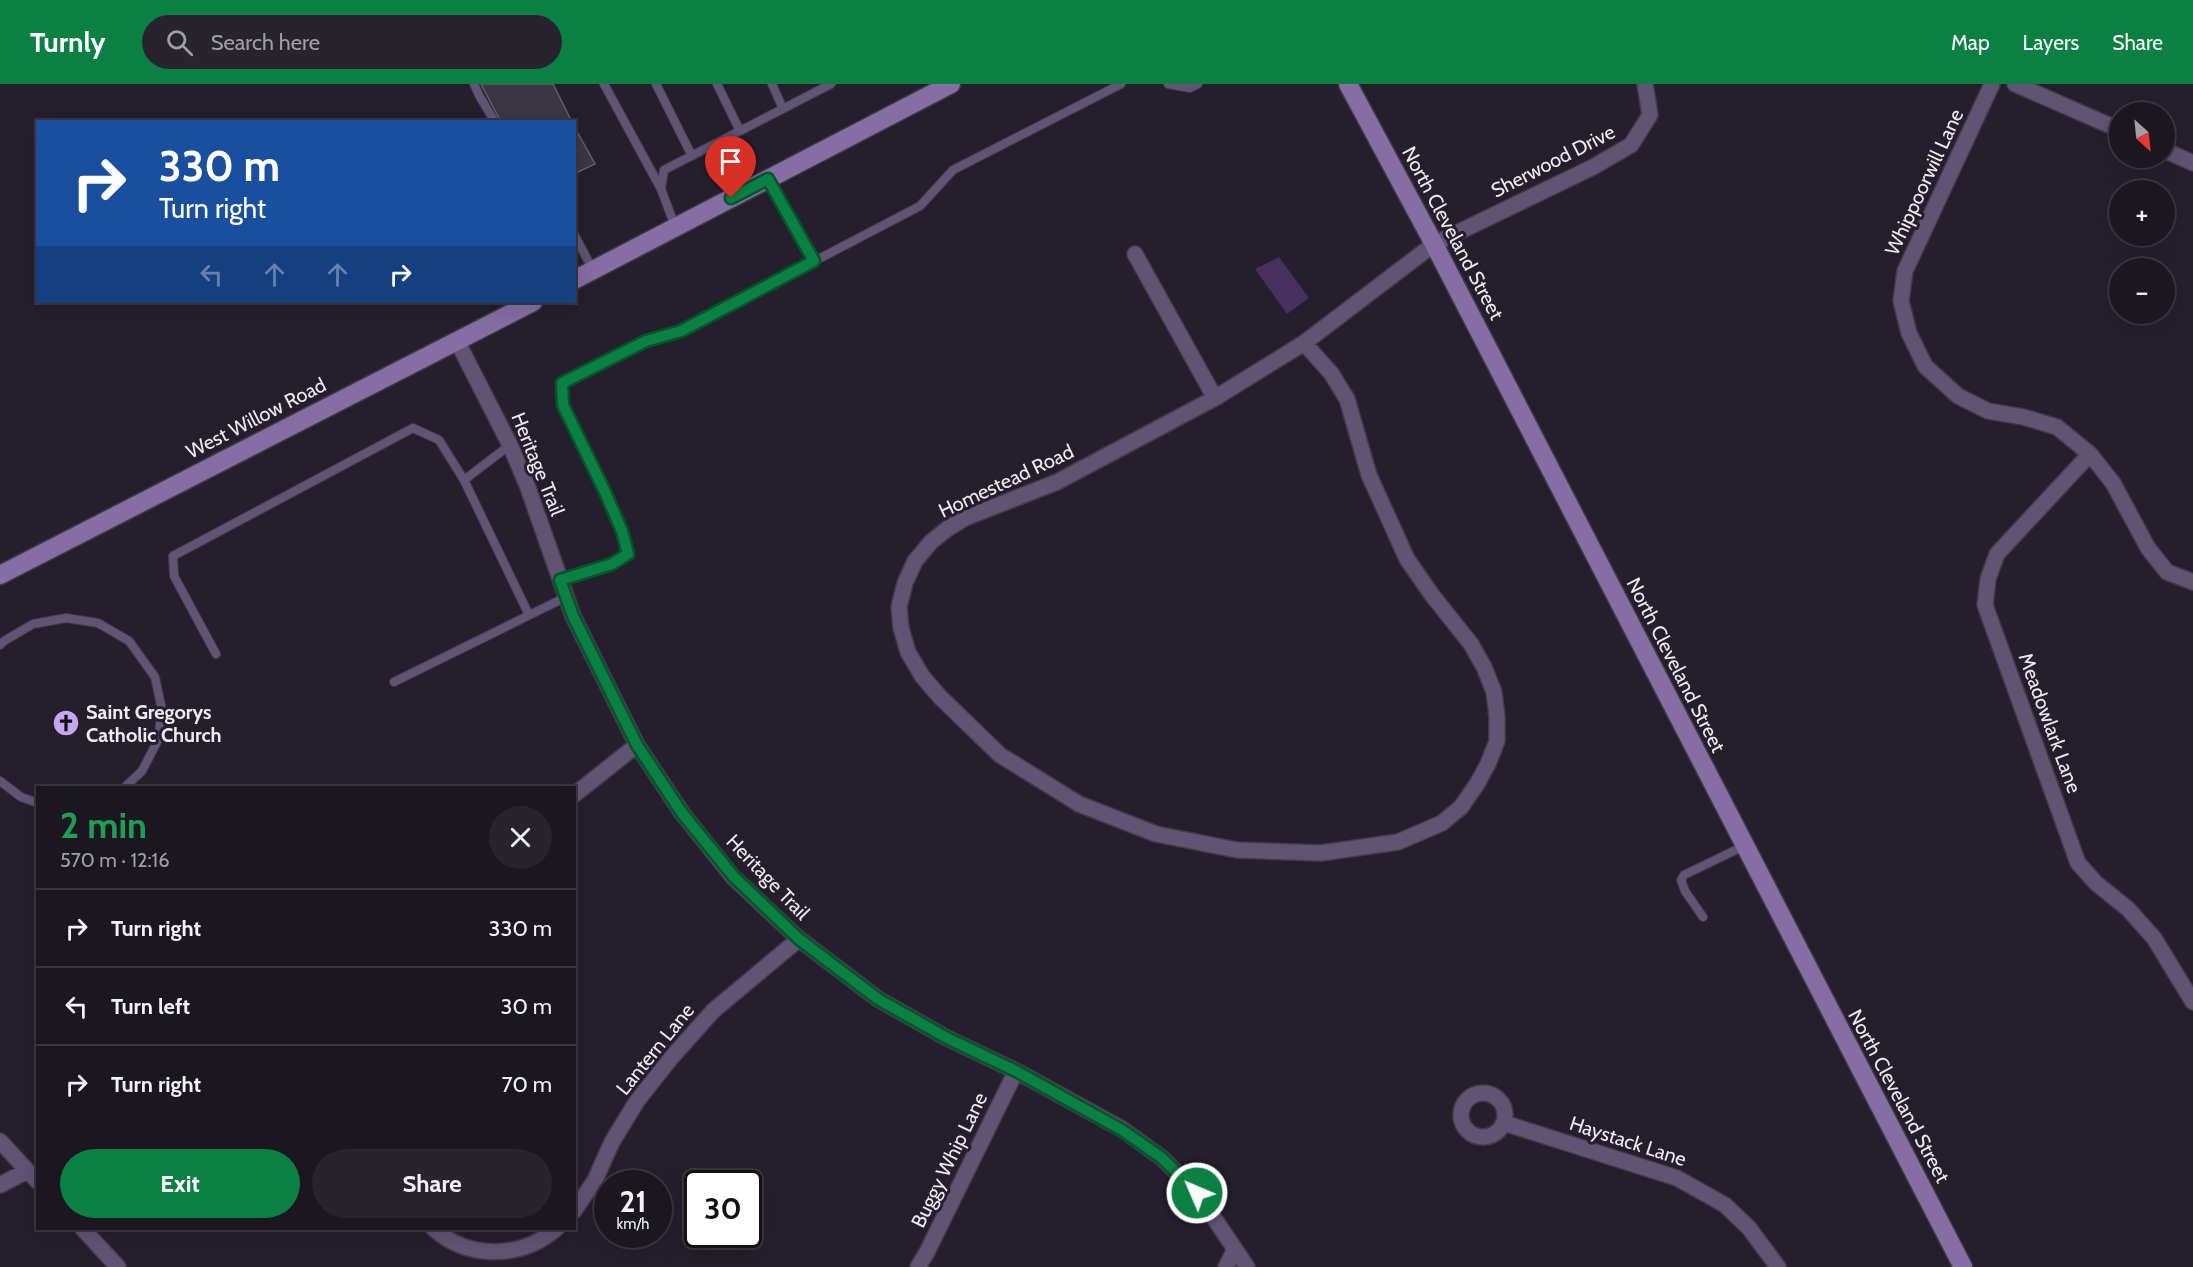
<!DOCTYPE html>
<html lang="en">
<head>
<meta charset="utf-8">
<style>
  body { margin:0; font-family:Cabin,sans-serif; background:#28242d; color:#f1f3f6; height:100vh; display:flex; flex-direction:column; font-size:22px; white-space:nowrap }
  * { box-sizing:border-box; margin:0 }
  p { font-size:20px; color:#a09fa5 }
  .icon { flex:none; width:33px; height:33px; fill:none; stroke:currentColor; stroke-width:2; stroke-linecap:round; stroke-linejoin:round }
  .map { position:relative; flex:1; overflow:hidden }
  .side { position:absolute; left:36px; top:702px; width:540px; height:444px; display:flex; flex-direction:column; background:#1b1720; border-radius:0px; box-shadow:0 6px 24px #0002,0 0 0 2px #39363e }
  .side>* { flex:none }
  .hud { position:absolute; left:36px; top:36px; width:540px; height:183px; border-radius:0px; box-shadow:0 6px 24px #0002,0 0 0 2px #39363e; background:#1a4fa0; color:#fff; overflow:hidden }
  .needle { width:39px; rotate:153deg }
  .controls { position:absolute; left:2109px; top:18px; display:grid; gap:12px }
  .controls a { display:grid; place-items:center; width:66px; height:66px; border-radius:50%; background:#1b1720; box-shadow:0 6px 24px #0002,0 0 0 2px #39363e; font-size:30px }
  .speed { position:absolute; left:594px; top:1086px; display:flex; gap:12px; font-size:30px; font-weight:700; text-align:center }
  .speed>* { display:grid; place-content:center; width:78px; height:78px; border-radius:50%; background:#1b1720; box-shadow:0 6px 24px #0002,0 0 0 2px #39363e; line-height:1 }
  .speed small { font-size:15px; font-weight:400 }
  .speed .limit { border:3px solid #111; border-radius:9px; background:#fff; color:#111 }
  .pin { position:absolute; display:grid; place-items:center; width:51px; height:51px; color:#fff; margin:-62px -26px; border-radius:50% 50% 50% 0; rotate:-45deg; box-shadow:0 0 6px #0007 }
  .pin .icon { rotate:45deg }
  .me { position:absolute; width:66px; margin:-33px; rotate:315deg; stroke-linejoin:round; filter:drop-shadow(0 0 4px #0008) }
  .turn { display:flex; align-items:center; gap:21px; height:126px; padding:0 24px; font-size:27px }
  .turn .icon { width:78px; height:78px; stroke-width:2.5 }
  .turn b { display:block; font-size:42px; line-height:51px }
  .lanes { display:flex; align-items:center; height:57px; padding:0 24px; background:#0003; justify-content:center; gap:30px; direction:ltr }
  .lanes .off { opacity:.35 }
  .round { display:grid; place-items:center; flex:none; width:63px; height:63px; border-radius:32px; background:#28242d }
  .overview { display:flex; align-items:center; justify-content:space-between; height:102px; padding:0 24px }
  h1 { font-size:36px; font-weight:700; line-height:45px; color:#1e9e55 }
  .action { display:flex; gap:12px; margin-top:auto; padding:12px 24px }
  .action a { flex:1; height:69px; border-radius:36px; background:#0b8043; color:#fff; font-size:24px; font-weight:700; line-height:69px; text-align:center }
  .action a+a { background:#28242d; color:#f1f3f6 }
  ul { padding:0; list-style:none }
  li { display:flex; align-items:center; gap:18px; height:78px; padding:0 24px; border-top:2px solid #39363e }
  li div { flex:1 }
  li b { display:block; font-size:22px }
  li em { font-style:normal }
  header { display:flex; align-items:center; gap:36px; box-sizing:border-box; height:84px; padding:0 30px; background:#0b8043; color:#fff }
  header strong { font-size:28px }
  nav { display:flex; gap:33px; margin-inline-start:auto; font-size:21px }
  .search { width:420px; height:54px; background:#28242d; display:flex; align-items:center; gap:15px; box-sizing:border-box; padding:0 21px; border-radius:33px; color:#a09fa5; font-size:22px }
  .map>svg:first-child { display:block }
</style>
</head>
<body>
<header>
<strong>Turnly</strong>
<div class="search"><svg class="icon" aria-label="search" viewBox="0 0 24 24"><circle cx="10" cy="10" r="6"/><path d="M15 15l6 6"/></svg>Search here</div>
<nav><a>Map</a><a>Layers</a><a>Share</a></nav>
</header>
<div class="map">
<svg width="2193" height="1183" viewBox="0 0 2193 1183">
  <rect width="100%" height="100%" fill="#241f2b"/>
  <path fill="#45305e" d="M1279,173L1309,214L1287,230L1255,185Z"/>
  <path fill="#3c3643" stroke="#635e6c" stroke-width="1.5" d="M481,0H553L572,38H501Z
    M574,42L595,80L574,90Z"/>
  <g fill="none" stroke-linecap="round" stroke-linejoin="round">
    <defs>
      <path id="lane" d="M474,0L480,13L495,38
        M604,0L661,105
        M656,0L692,72
        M717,0L740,47
        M772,0L783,25
        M1168,0L1190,4L1198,0
        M768,95L814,177
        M675,142L661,105L664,86L831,0
        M574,150L593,186
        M510,361L464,396L529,531
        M560,496L612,480L628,470L622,447L597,388L563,321L562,299L646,257L681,247L920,122L953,86L1121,0
        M0,561L4,557L33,540L66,534L98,539L129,557L155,593L162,626L158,656L142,687L124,704
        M216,570L174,492L173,472L413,344L439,356L464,396
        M394,598L566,513
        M0,697L21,713L38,719
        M1703,833L1685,807L1681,796L1684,791L1744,762"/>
      <path id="street" d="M1992,0L1905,187L1901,217L1909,249L1925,282L1958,312L1988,327L2023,333L2057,343L2090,370L2113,399L2148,464L2167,488L2193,498
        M2015,0L2120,46
        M2164,66L2193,79
        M1135,170L1215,314
        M457,257L510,361L527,401L573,532L637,661L682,729L733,793L799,855L878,915L947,954L1016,987L1122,1045L1162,1074L1197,1109L1247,1183
        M1304,259L1331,289L1347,315L1369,391L1407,475L1432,511L1471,560L1484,583L1494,608L1497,633V657L1488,680L1477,700L1461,723L1442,739L1398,758L1321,769L1237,766L1156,750L1079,720L1000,671L940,613L922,592L908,568L901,544L899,523L905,499L915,477L931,458L947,445L965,434L1057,398L1215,314L1304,259L1434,160L1593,83L1631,61L1650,31L1645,0
        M2090,370L1997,470L1988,495L1985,521L2078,779L2096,799L2128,825L2154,854L2193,918
        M574,711L637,661
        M1461 1031a22 22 0 1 1 44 0a22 22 0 1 1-44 0Z
        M1504,1039L1677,1094L1725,1121L1749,1144L1778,1183
        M0,1057L38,1098
        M0,1101L27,1087
        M574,1127L595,1096L612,1058L637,1017L671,974L713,927L799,855
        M82,1144L118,1183
        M433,1144C468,1176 522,1175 557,1144
        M918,1183L927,1168L1016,987
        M1226,1183L1235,1165"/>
      <path id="secondary" d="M1348,0L1434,160L1963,1183
        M574,196L951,0
        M0,491L533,218"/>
    </defs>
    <use href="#lane" stroke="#403b47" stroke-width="10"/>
    <use href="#street" stroke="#403b47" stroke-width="18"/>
    <use href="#secondary" stroke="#403b47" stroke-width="21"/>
    <use href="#lane" stroke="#615374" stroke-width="8"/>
    <use href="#street" stroke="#615374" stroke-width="15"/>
    <use href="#secondary" stroke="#856ea3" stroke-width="18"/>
  </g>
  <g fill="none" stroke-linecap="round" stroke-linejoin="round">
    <defs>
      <path id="route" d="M731,114L768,95L814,177L681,247L646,257L562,299L563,321L605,408L622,447L628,470L612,480L560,496L573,532L637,661L682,729L734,793L799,855L878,915L947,954L1016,987L1122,1046L1162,1074L1197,1109"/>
    </defs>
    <use href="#route" stroke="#07532c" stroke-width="15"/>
    <use href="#route" stroke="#0b8043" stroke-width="10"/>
  </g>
  <defs>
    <symbol id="church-disc" viewBox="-11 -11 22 22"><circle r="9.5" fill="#c6a6f0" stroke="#241f2b"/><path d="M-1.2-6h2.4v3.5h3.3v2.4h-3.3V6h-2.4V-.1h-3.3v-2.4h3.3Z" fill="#111"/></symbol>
  </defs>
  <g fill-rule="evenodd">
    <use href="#church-disc" x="51" y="624" width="30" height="30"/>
  </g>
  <g text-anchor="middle" stroke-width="6" stroke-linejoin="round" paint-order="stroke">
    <g font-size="20" fill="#edeaf3" stroke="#241f2b">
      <text transform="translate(1553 77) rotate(-27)" y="7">Sherwood Drive</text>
      <text transform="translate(1924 98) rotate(-65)" y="7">Whippoorwill Lane</text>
      <text transform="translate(1453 149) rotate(62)" y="7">North Cleveland Street</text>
      <text transform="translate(256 334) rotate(-27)" y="7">West Willow Road</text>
      <text transform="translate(538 380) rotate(68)" y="7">Heritage Trail</text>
      <text transform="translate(1006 397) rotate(-25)" y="7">Homestead Road</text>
      <text transform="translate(1676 581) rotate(63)" y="7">North Cleveland Street</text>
      <text transform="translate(2050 639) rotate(70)" y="7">Meadowlark Lane</text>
      <text transform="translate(768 793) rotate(46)" y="7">Heritage Trail</text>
      <text transform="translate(655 965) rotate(-51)" y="7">Lantern Lane</text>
      <text transform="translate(1899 1012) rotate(62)" y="7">North Cleveland Street</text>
      <text transform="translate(1628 1057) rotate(18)" y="7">Haystack Lane</text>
      <text transform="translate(949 1076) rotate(-64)" y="7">Buggy Whip Lane</text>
    </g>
    <g font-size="20" font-weight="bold" fill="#edeaf3" stroke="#241f2b" text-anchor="start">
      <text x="86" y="635">Saint Gregorys<tspan x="86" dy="23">Catholic Church</tspan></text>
    </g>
  </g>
</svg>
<div class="controls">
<a><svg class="needle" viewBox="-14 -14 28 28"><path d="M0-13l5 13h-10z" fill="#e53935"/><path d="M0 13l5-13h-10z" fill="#a09fa5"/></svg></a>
<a>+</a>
<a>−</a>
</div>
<div class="speed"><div>21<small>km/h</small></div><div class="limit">30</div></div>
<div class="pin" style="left:731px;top:114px;background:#d93025"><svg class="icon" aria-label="arrive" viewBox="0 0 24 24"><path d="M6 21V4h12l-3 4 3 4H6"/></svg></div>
<svg class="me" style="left:1197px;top:1109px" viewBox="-20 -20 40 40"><circle r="17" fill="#0b8043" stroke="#fff" stroke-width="3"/><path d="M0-11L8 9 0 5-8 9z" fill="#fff"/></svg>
<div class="hud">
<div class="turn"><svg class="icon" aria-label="right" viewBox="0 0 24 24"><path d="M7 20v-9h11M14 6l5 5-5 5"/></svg><div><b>330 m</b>Turn right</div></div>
<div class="lanes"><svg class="icon off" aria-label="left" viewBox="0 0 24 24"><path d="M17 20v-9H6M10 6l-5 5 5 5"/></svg><svg class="icon off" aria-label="ahead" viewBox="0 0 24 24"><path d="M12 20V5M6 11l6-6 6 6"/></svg><svg class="icon off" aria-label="ahead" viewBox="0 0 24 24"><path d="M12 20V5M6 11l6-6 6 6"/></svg><svg class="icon" aria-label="right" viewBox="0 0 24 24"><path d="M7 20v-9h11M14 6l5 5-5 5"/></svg></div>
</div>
<section class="side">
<div class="overview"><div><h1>2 min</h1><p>570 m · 12:16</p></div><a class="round"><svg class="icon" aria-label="close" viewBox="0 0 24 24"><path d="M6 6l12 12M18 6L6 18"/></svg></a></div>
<ul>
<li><svg class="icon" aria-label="right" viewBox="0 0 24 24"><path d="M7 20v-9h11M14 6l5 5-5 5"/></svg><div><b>Turn right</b></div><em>330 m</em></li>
<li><svg class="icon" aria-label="left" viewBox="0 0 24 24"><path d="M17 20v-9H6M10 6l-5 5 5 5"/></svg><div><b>Turn left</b></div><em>30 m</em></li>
<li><svg class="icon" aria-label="right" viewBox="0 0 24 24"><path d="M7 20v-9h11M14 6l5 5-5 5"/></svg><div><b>Turn right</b></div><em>70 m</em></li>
</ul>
<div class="action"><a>Exit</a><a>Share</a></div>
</section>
</div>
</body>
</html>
